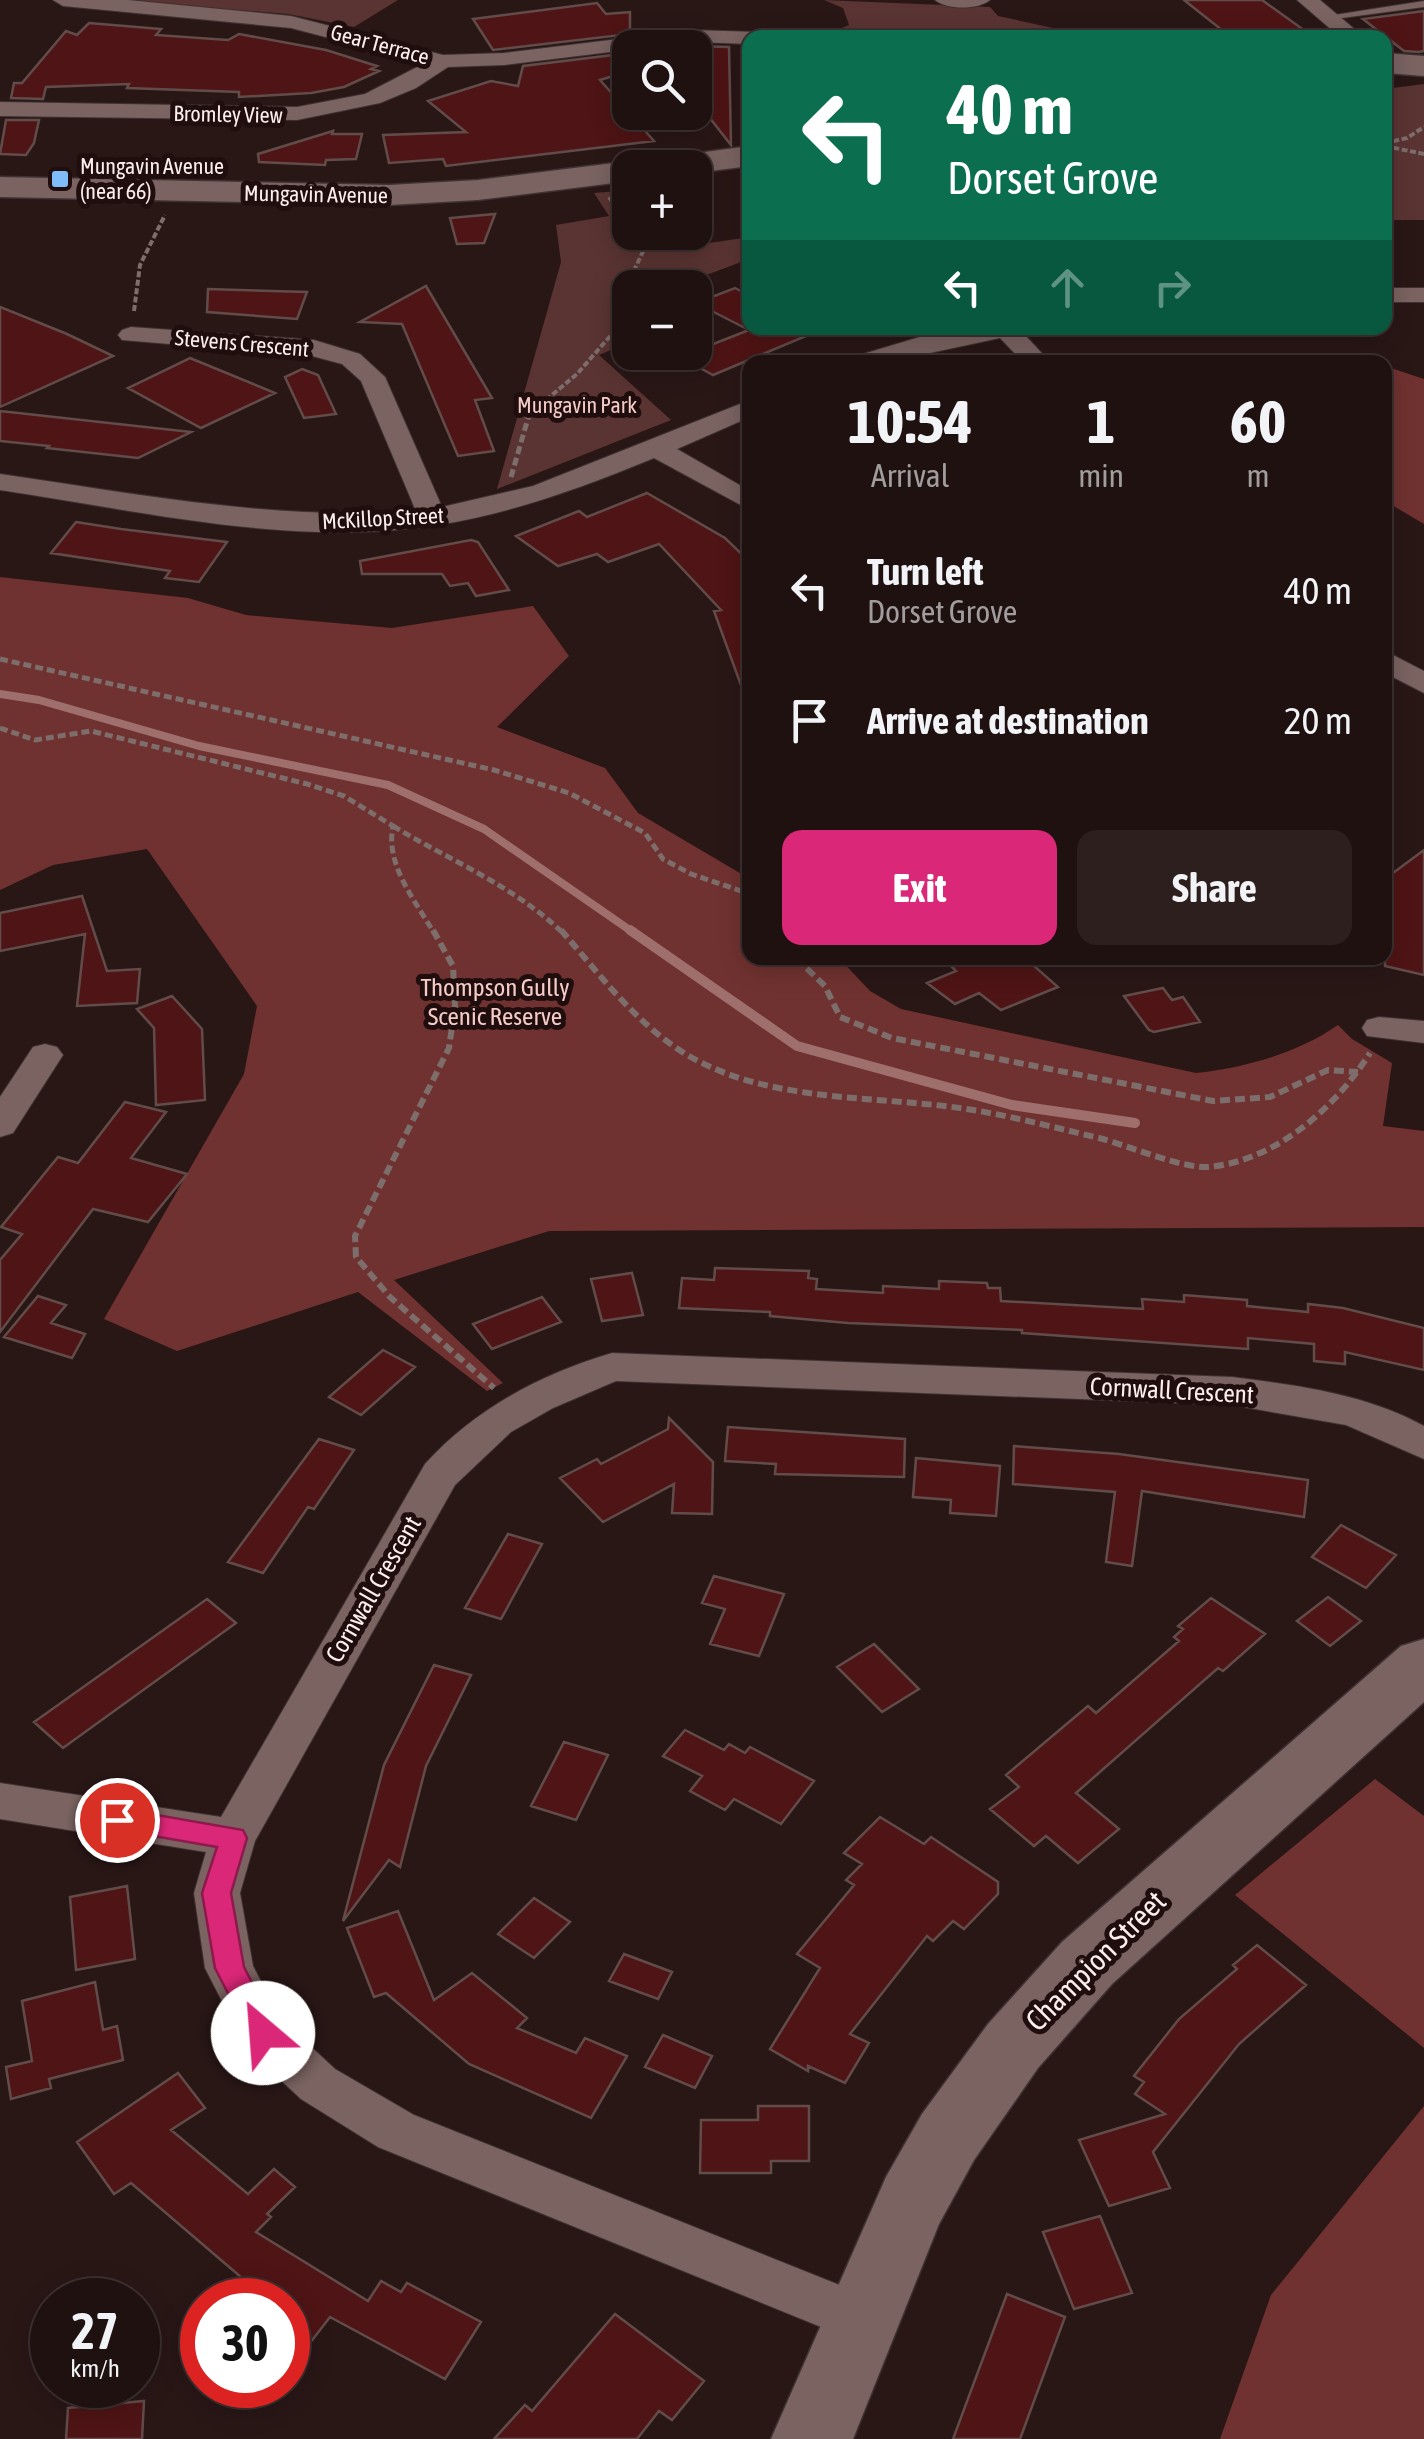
<!DOCTYPE html>
<html lang="en">
<head>
<meta charset="utf-8">
<style>
  body { margin:0; font-family:"Asap Condensed",sans-serif; background:#2c1f1e; color:#f1f3f6; height:100vh; display:flex; flex-direction:column; font-size:38px; white-space:nowrap }
  * { box-sizing:border-box; margin:0 }
  p { font-size:32px; color:#a19d9f }
  .icon { flex:none; width:55px; height:55px; fill:none; stroke:currentColor; stroke-width:2; stroke-linecap:round; stroke-linejoin:round }
  .map { position:relative; flex:1; overflow:hidden }
  .side { position:absolute; left:742px; top:355px; width:650px; height:610px; display:flex; flex-direction:column; background:#1f1110; border-radius:20px; box-shadow:0 5px 25px #0003,0 0 0 2px #3c3130 }
  .side>* { flex:none }
  .top-card { position:absolute; left:742px; top:30px; width:650px; height:305px; border-radius:20px; box-shadow:0 5px 25px #0003,0 0 0 2px #3c3130; background:#0b6e4f; color:#fff; overflow:hidden }
  .buttons { position:absolute; left:612px; top:30px; display:grid; gap:20px }
  .buttons a { display:grid; place-items:center; width:100px; height:100px; border-radius:20px; background:#1f1110; box-shadow:0 5px 25px #0003,0 0 0 2px #3c3130; font-size:50px }
  .speed { position:absolute; left:30px; top:2278px; display:flex; gap:20px; font-size:50px; font-weight:700; text-align:center }
  .speed>* { display:grid; place-content:center; width:130px; height:130px; border-radius:50%; background:#1f1110; box-shadow:0 5px 25px #0003,0 0 0 2px #3c3130; line-height:1 }
  .speed small { font-size:25px; font-weight:400 }
  .speed .limit { border:15px solid #d22; background:#fff; color:#111 }
  .pin { position:absolute; display:grid; place-items:center; width:85px; height:85px; color:#fff; margin:-42px; border:5px solid #fff; border-radius:50%; box-shadow:0 2px 10px #0007 }
  .me { position:absolute; width:110px; margin:-55px; rotate:333deg; stroke-linejoin:round; filter:drop-shadow(0 0 8px #0008) }
  .turn { display:flex; align-items:center; gap:35px; height:210px; padding:0 40px; font-size:45px }
  .turn .icon { width:130px; height:130px; stroke-width:2.5 }
  .turn b { display:block; font-size:70px; line-height:85px }
  .lanes { display:flex; align-items:center; height:95px; padding:0 40px; background:#0003; justify-content:center; gap:50px; direction:ltr }
  .lanes .off { opacity:.35 }
  .eta { display:flex; justify-content:space-evenly; align-items:center; height:170px; text-align:center }
  .eta b { font-size:60px; font-weight:700; line-height:70px }
  .button { display:flex; gap:20px; margin-top:auto; padding:20px 40px }
  .button a { flex:1; height:115px; border-radius:20px; background:#db2777; color:#fff; font-size:40px; font-weight:700; line-height:115px; text-align:center }
  .button a+a { background:#2c1f1e; color:#f1f3f6 }
  ul { padding:0; list-style:none }
  li { display:flex; align-items:center; gap:30px; height:130px; padding:0 40px }
  li div { flex:1 }
  li b { display:block; font-size:38px }
  li em { font-style:normal }
  .map>svg:first-child { display:block }
</style>
</head>
<body>
<div class="map">
<svg width="1424" height="2439" viewBox="0 0 1424 2439">
  <rect width="100%" height="100%" fill="#291716"/>
  <path fill="#5a3432" d="M115,0H398L354,27L288,14Z
    M824,0L990,7L998,16L1095,37L818,38L849,25L843,8Z
    M1424,84V220H1385V89Z
    M630,190V232L663,233L675,248L750,237V264L744,261L674,287L630,288V342L599,355L671,420L497,489L561,262L556,225L609,216L594,193Z"/>
  <path fill="#703230" d="M1385,366L1424,379V524L1385,501Z
    M0,577L188,598L246,615L392,628L533,606L569,656L497,727L605,768L638,813L750,879V958H839L870,991L901,1009L1196,1073C1244,1068 1298,1053 1338,1025L1352,1039L1392,1063L1383,1126L1424,1131V1227L549,1231L394,1280L503,1383L487,1391L358,1292L177,1351L104,1319L244,1074L257,1006L147,849L53,865L0,890Z
    M1375,1779L1424,1816V2048L1235,1895Z
    M1424,2106V2439H1220L1271,2295Z"/>
  <g fill="none" stroke-linecap="round" stroke-linejoin="round">
    <path stroke="#9f6f6d" stroke-width="8" d="M0,694L39,700L199,746L388,785L484,829L634,933"/>
    <path stroke="#9f6f6d" stroke-width="10" d="M630,930L797,1046L1012,1105L1135,1123"/>
  </g>
  <path fill="#4f1415" stroke="#624c4a" stroke-width="2.5" d="M1184,0H1262L1315,38H1232Z
    M597,3L606,14L630,12V34L493,50L473,19Z
    M1424,11V51L1419,52L1404,51L1363,19Z
    M89,23L161,29L156,35L228,40L239,34L326,50L377,66L371,69L379,71L344,87L311,93L239,97V92L127,88L129,84L46,87L43,99L11,98L14,83H22L66,31L77,35Z
    M695,46L729,47L731,145L695,99Z
    M630,53V71L600,80L654,141L446,166L443,159L389,163L383,135L466,132L428,101L491,81L518,86L523,66Z
    M6,120H39L34,143L26,155L0,154Z
    M333,131L332,134H362L356,159L326,160L325,165L259,162L258,154Z
    M495,214L484,243L457,244L450,218Z
    M426,286L492,398L475,400L494,451L458,456L402,324L360,322Z
    M735,288L750,296V330L825,328L713,375L680,357L749,330L696,303Z
    M208,289L307,292L297,319L207,312Z
    M0,307L67,334L113,356L0,407Z
    M190,358L275,393L201,428L128,388Z
    M302,369L318,375L336,414L304,418L285,377Z
    M0,411L191,432L138,458L47,448L49,446L0,441Z
    M647,493L725,538L750,562V699H746L714,611L721,610L659,544L608,562L597,554L558,566L516,536L579,511L587,517Z
    M76,522L121,529L227,542L199,582L165,578L170,571L51,553Z
    M471,540L478,542L509,590L476,596L468,583L450,586L442,574H362L360,561Z
    M1424,850V975L1385,966V879Z
    M82,896L107,971L140,969L137,1003L77,1006L85,934L0,951V913Z
    M977,958H1025L1058,987L1001,1010L979,993L955,1004L927,983L956,971L952,967Z
    M1163,988L1172,1000L1183,997L1200,1022L1154,1032L1149,1030L1124,996Z
    M172,996L202,1029L205,1100L156,1105L154,1028L137,1009Z
    M125,1102L166,1112L131,1158L187,1174L148,1222L93,1209L0,1332V1260L22,1234L1,1227L58,1157L78,1163Z
    M715,1268L809,1271L808,1278L817,1279L816,1289L883,1293V1286L939,1289V1281L987,1283L988,1288H1000L1001,1301L1143,1309L1142,1299L1184,1302V1295L1247,1300V1306L1308,1312V1304L1343,1308L1424,1328V1370L1345,1352V1364L1314,1361V1344L1248,1338V1349L1022,1333V1330L848,1323L770,1316V1312L679,1308L682,1278L714,1280Z
    M632,1273L643,1315L602,1321L591,1279Z
    M38,1296L66,1305L51,1323L85,1334L72,1358L4,1337Z
    M542,1297L561,1322L492,1349L473,1324Z
    M383,1350L415,1367L361,1415L329,1397Z
    M669,1418L713,1462L712,1514L672,1513L674,1484L603,1522L560,1478L597,1459L601,1464L668,1429Z
    M728,1427L905,1439L904,1477L775,1474L776,1464L725,1461Z
    M319,1439L354,1450L314,1509L308,1507L263,1573L228,1562Z
    M1014,1446L1119,1454L1308,1480L1304,1517L1142,1491L1132,1566L1106,1562L1115,1492L1013,1484Z
    M916,1458L1000,1466L996,1516L950,1513L951,1500L913,1497Z
    M1341,1525L1396,1555L1366,1588L1312,1557Z
    M508,1534L542,1544L501,1619L465,1608Z
    M714,1576L784,1594L759,1656L710,1644L725,1609L702,1603Z
    M1328,1597L1361,1621L1330,1646L1297,1621Z
    M1211,1598L1265,1634L1223,1671L1218,1668L1076,1793L1119,1829L1078,1863L1046,1836L1034,1846L990,1809L1019,1787L1006,1775L1088,1706L1096,1713L1179,1641L1174,1637L1183,1629L1178,1626Z
    M207,1599L236,1623L63,1748L34,1722Z
    M874,1644L919,1689L882,1712L837,1667Z
    M434,1665L471,1675L426,1766L400,1867L389,1860L343,1921L384,1765Z
    M685,1730L724,1750L729,1744L745,1753L750,1747L814,1781L781,1824L734,1799L725,1810L690,1791L702,1776L663,1756Z
    M564,1742L608,1755L576,1820L531,1806Z
    M880,1817L924,1844L931,1837L998,1882V1894L964,1929L953,1921L933,1941L927,1936L850,2034L869,2043L845,2083L808,2066V2071L770,2049L820,1968L797,1954L854,1885L846,1880L862,1864L844,1853Z
    M127,1886L135,1959L76,1970L70,1897Z
    M534,1898L570,1922L534,1958L498,1934Z
    M398,1911L434,2000L472,1973L527,2018L517,2028L576,2053L585,2038L627,2056L591,2118L469,2064L386,1993L374,1997L347,1928Z
    M1257,1945L1306,1985L1239,2044L1153,2152L1170,2188L1109,2206L1079,2140L1165,2114L1135,2094L1144,2082L1134,2076L1179,2019L1237,1969L1233,1965Z
    M624,1954L672,1972L658,1999L609,1981Z
    M95,1982L103,2030L117,2026L123,2060L49,2079L51,2088L11,2099L6,2067L32,2061L22,2001Z
    M663,2035L712,2056L695,2088L645,2067Z
    M178,2073L205,2108L171,2130L248,2194L274,2169L295,2187L267,2214L271,2217L256,2232L368,2301L381,2281L401,2292L407,2283L481,2322L445,2379L330,2317L306,2348L288,2337V2300H225L242,2278L131,2183L114,2194L77,2142Z
    M758,2106H809V2161H771V2173H700L701,2120H758Z
    M1100,2216L1132,2293L1074,2309L1043,2232Z
    M1007,2294L1065,2317L1020,2439H953Z
    M615,2314L704,2381L672,2420L659,2411L637,2439H494L525,2405L532,2411Z
    M144,2401L142,2439H66L68,2408Z"/>
  <g fill="none" stroke-linecap="round" stroke-linejoin="round">
    <defs>
      <path id="lane" d="M1424,1V7L1327,20L1321,17Z"/>
      <path id="street" d="M53,0H128L291,16L443,55L504,53L692,30L757,32L767,38H750V44L692,42L504,65L448,67L416,88L380,103L297,120L0,116V102L297,107L365,94L425,63L291,28L63,6Z
        M935,0H990C978,10 947,10 935,0Z
        M1297,0H1320L1365,38H1341Z
        M1385,288H1424V302H1385Z
        M131,327L314,340L360,354L385,377L442,507L533,486L750,400V417L677,449L750,491V510L654,458C584,487 513,513 437,525C294,548 142,511 0,490V474C138,494 276,521 416,511L361,381L342,364L312,356L122,340L118,335L122,330Z
        M974,328H1026L1023,333L1050,362H1023L1000,338L888,362H849L853,357L923,336Z
        M1385,651L1424,671V693L1385,673Z
        M1379,1017L1424,1021V1043L1367,1036L1362,1028L1367,1020Z
        M45,1044L57,1047L63,1055L13,1133L0,1137V1097L33,1047Z
        M612,1353L1232,1377C1297,1385 1366,1394 1424,1426V1459L1346,1425L1232,1405L616,1381L553,1408L511,1432L455,1485L255,1841L240,1893L253,1966L280,2018L335,2069L414,2115L882,2302L889,2319L882,2336L863,2344L378,2147L301,2099L246,2048L205,1968L194,1893L206,1852L0,1819V1783L221,1817L425,1464C475,1409 541,1374 612,1353Z"/>
      <path id="secondary" d="M1385,53L1424,56V76L1385,73Z
        M750,146V166L695,173V168H630V181L478,200L389,205L0,197V177L389,185L478,180L630,161L643,166L659,158Z
        M1424,1639V1702L1112,1984L1038,2068L974,2160L939,2224L853,2439H771L886,2177L922,2114L988,2024L1062,1942L1401,1646Z"/>
    </defs>
    <use href="#lane" stroke="#3f3232" stroke-width="2"/>
    <use href="#street" stroke="#3f3232" stroke-width="2"/>
    <use href="#secondary" stroke="#3f3232" stroke-width="3"/>
    <path stroke="#7d6d6b" stroke-width="4" stroke-dasharray="6 2.5" stroke-linecap="butt" d="M1385,143L1407,138L1424,127
      M1385,146L1424,154
      M609,197L630,226
      M134,311L140,265L165,215
      M533,411L577,374L619,326L625,290L645,247L635,232"/>
    <path stroke="#7d6d6b" stroke-width="5" stroke-dasharray="8 4" stroke-linecap="butt" d="M511,477L529,415L536,409
      M0,659L494,770L569,793L645,833L663,859L691,874L750,894
      M0,728L35,740L91,731L307,784L344,796L393,826C385,865 415,900 434,933
      M393,826C451,861 514,886 563,933"/>
    <path stroke="#7d6d6b" stroke-width="6" stroke-dasharray="10 5" stroke-linecap="butt" d="M433,930L453,966L455,1006L449,1048L355,1236L356,1257L390,1297L494,1388
      M561,930C601,976 642,1032 698,1061C782,1104 882,1095 973,1110C1015,1117 1057,1128 1099,1138C1126,1145 1184,1169 1208,1167C1276,1161 1335,1108 1370,1053
      M796,958L825,986L840,1017L892,1038L1213,1101L1270,1097L1328,1070L1358,1072"/>
    <use href="#lane" fill="#7a6361" fill-rule="evenodd"/>
    <use href="#street" fill="#7a6361" fill-rule="evenodd"/>
    <use href="#secondary" fill="#7a6361" fill-rule="evenodd"/>
  </g>
  <path fill="#db2777" stroke="#8e194d" stroke-width="2.5" d="M117,1808L243,1830L247,1838L231,1893L244,1967L278,2033L274,2042L263,2046L253,2042L215,1968L202,1893L217,1847L107,1828L103,1820L107,1812Z"/>
  <rect fill="#7ebdf9" stroke="#1f0e0d" stroke-width="4" x="50" y="169" width="20" height="20" rx="5"/>
  <g text-anchor="middle" stroke-width="10" stroke-linejoin="round" paint-order="stroke">
    <g font-size="22" fill="#fcefed" stroke="#1f0e0d">
      <text transform="translate(380 44) rotate(15)" y="8">Gear Terrace</text>
      <text transform="translate(228 114) rotate(1)" y="8">Bromley View</text>
      <text transform="translate(316 194) rotate(1)" y="8">Mungavin Avenue</text>
      <text transform="translate(242 343) rotate(5)" y="8">Stevens Crescent</text>
      <text transform="translate(383 518) rotate(-3)" y="8">McKillop Street</text>
    </g>
    <g font-size="22" fill="#fcefed" stroke="#1f0e0d" text-anchor="start">
      <text x="80" y="174">Mungavin Avenue<tspan x="80" dy="25">(near 66)</tspan></text>
    </g>
    <g font-size="22" fill="#f4cbc7" stroke="#1f0e0d">
      <text x="577" y="413">Mungavin Park</text>
    </g>
    <g font-size="25" fill="#f4cbc7" stroke="#1f0e0d">
      <text x="495" y="996">Thompson Gully<tspan x="495" dy="29">Scenic Reserve</tspan></text>
    </g>
    <g font-size="25" fill="#fcefed" stroke="#1f0e0d">
      <text transform="translate(1172 1390) rotate(3)" y="9">Cornwall Crescent</text>
      <text transform="translate(373 1589) rotate(-60)" y="9">Cornwall Crescent</text>
    </g>
    <g font-size="30" fill="#fcefed" stroke="#1f0e0d">
      <text transform="translate(1096 1961) rotate(-45)" y="10">Champion Street</text>
    </g>
  </g>
</svg>
<div class="buttons">
<a><svg class="icon" aria-label="search" viewBox="0 0 24 24"><circle cx="10" cy="10" r="6"/><path d="M15 15l6 6"/></svg></a>
<a>+</a>
<a>−</a>
</div>
<div class="speed"><div>27<small>km/h</small></div><div class="limit">30</div></div>
<div class="pin" style="left:117px;top:1820px;background:#d93025"><svg class="icon" aria-label="arrive" viewBox="0 0 24 24"><path d="M6 21V4h12l-3 4 3 4H6"/></svg></div>
<svg class="me" style="left:263px;top:2033px" viewBox="-20 -20 40 40"><circle r="19" fill="#fff"/><path d="M0-13L10 11 0 6-10 11z" fill="#db2777"/></svg>
<div class="top-card">
<div class="turn"><svg class="icon" aria-label="left" viewBox="0 0 24 24"><path d="M17 20v-9H6M10 6l-5 5 5 5"/></svg><div><b>40 m</b>Dorset Grove</div></div>
<div class="lanes"><svg class="icon" aria-label="left" viewBox="0 0 24 24"><path d="M17 20v-9H6M10 6l-5 5 5 5"/></svg><svg class="icon off" aria-label="ahead" viewBox="0 0 24 24"><path d="M12 20V5M6 11l6-6 6 6"/></svg><svg class="icon off" aria-label="right" viewBox="0 0 24 24"><path d="M7 20v-9h11M14 6l5 5-5 5"/></svg></div>
</div>
<section class="side">
<div class="eta">
<div><b>10:54</b><p>Arrival</p></div>
<div><b>1</b><p>min</p></div>
<div><b>60</b><p>m</p></div>
</div>
<ul>
<li><svg class="icon" aria-label="left" viewBox="0 0 24 24"><path d="M17 20v-9H6M10 6l-5 5 5 5"/></svg><div><b>Turn left</b><p>Dorset Grove</p></div><em>40 m</em></li>
<li><svg class="icon" aria-label="arrive" viewBox="0 0 24 24"><path d="M6 21V4h12l-3 4 3 4H6"/></svg><div><b>Arrive at destination</b></div><em>20 m</em></li>
</ul>
<div class="button"><a>Exit</a><a>Share</a></div>
</section>
</div>
</body>
</html>
